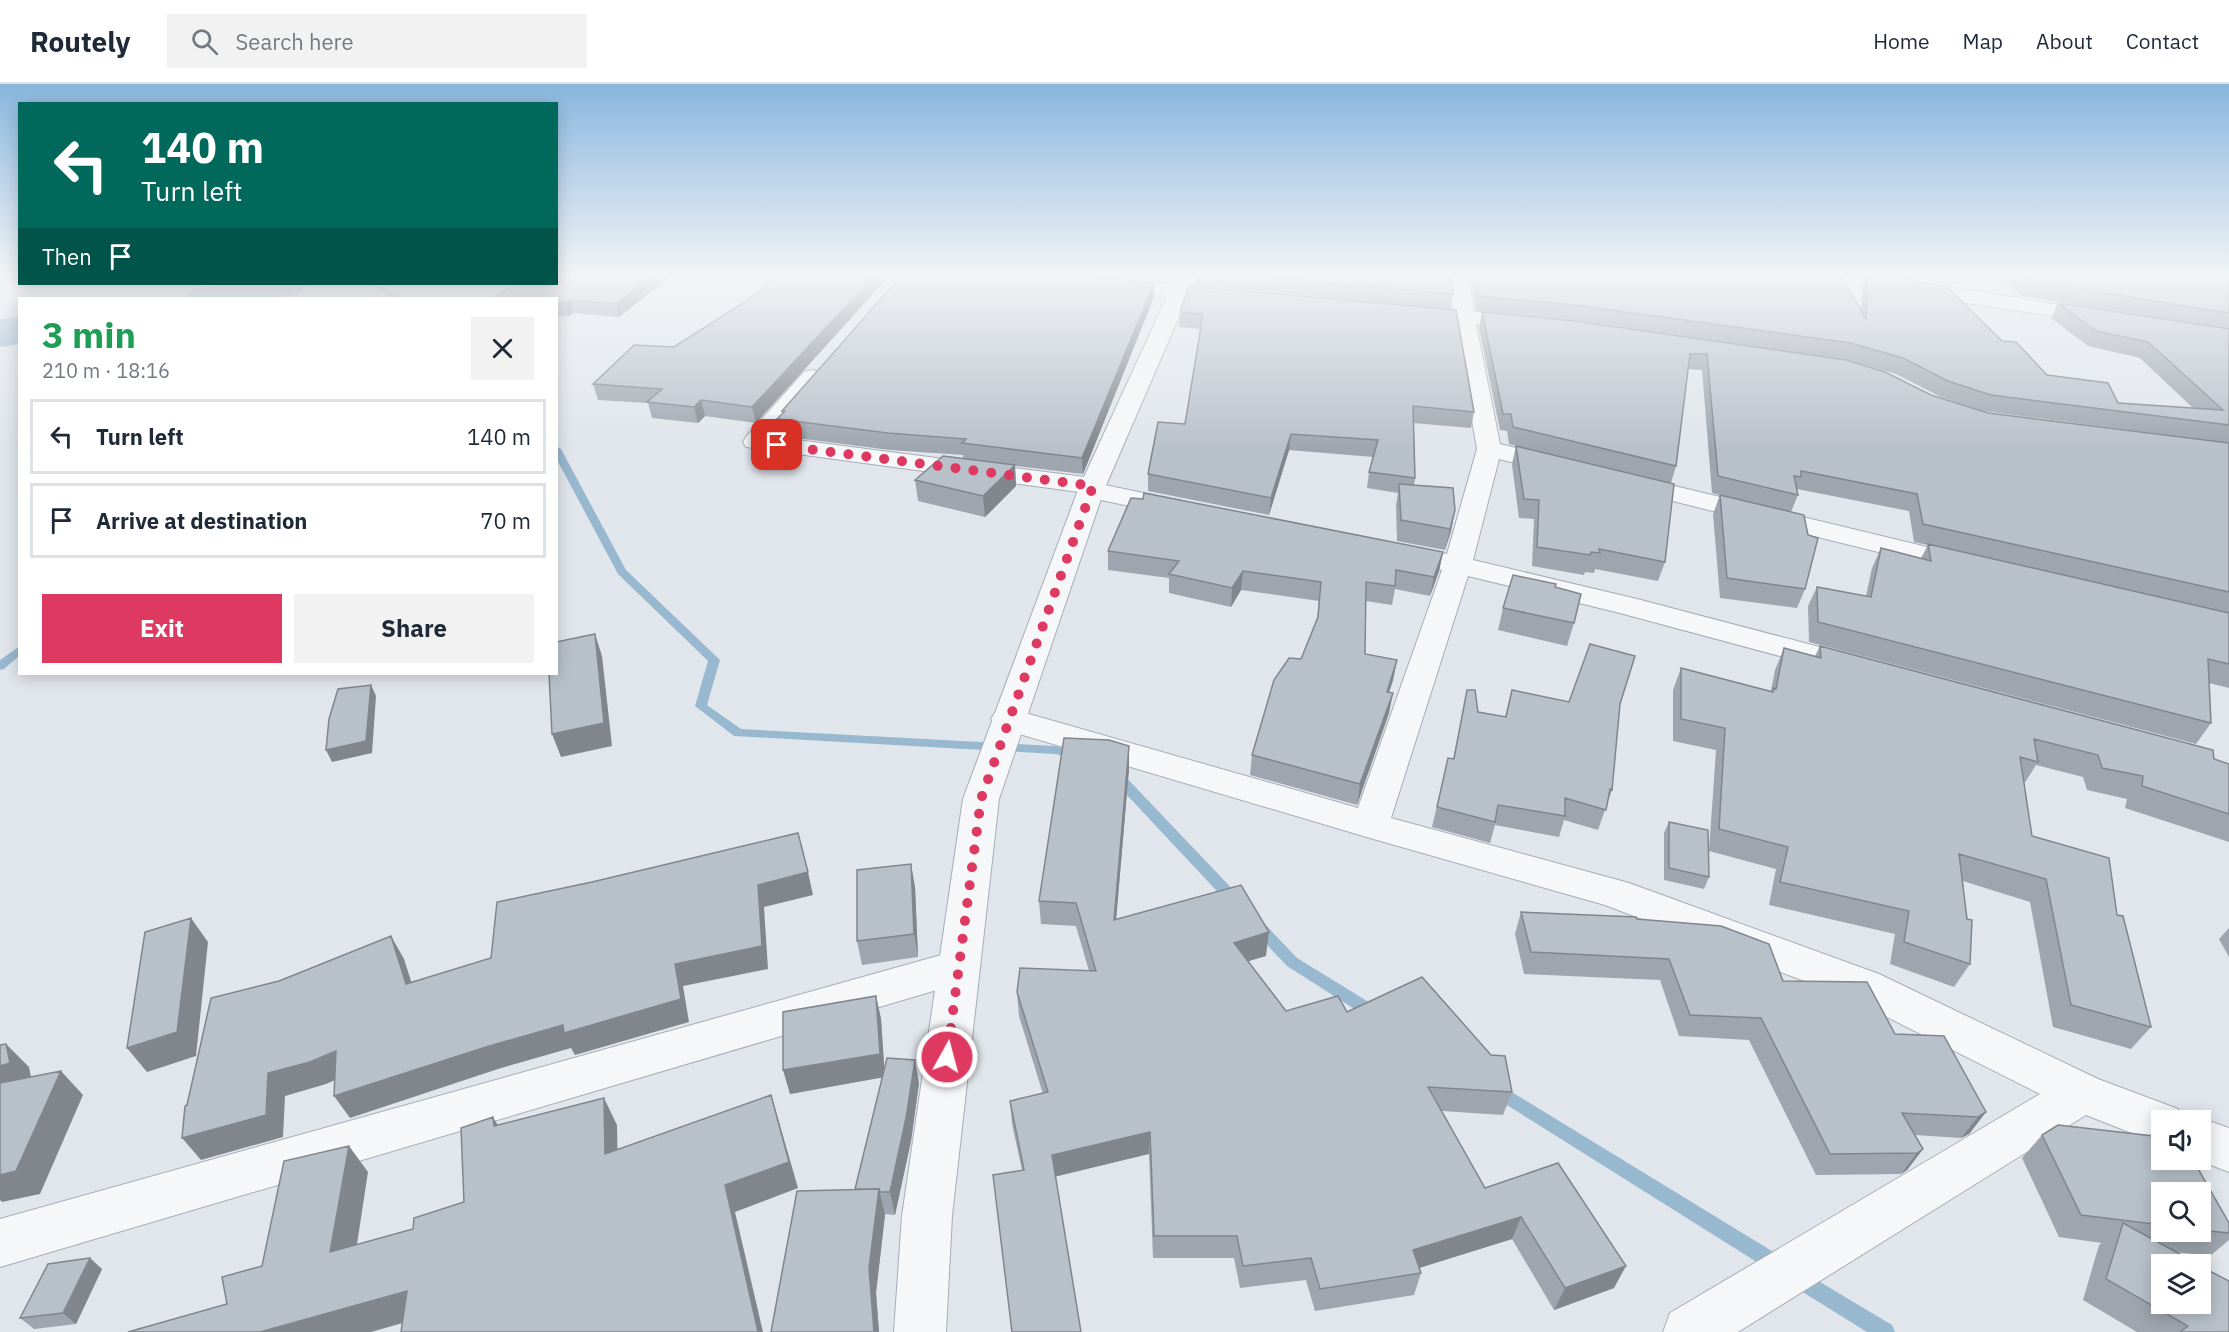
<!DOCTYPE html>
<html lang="en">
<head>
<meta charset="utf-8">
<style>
  body { margin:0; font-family:"IBM Plex Sans",sans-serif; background:#f2f2f3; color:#1f2937; height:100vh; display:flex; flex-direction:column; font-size:22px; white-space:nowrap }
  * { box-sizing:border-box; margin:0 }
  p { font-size:20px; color:#747a83 }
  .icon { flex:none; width:33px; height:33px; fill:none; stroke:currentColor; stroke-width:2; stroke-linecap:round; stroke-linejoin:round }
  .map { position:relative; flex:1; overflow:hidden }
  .panel { position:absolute; left:18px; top:213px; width:540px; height:378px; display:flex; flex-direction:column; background:#fff; border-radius:0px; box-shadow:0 3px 15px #0003 }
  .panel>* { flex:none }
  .guide { position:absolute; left:18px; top:18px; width:540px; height:183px; border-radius:0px; box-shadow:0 3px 15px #0003; background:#00695c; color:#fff; overflow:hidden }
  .controls { position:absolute; left:2151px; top:1026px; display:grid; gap:12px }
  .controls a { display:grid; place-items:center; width:60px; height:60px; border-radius:0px; background:#fff; box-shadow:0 3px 15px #0003; font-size:30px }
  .pin { position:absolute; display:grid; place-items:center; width:51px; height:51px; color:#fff; margin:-26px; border-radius:12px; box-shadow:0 3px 9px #0006 }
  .me { position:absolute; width:66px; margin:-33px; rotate:7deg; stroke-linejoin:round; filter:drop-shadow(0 0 4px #0008) }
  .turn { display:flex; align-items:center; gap:21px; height:126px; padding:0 24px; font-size:27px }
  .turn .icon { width:78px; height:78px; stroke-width:2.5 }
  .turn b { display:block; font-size:42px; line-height:51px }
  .then { display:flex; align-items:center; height:57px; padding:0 24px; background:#0003; gap:12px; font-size:22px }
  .round { display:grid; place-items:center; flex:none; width:63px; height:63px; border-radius:0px; background:#f2f2f3 }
  .head { display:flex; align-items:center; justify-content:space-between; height:102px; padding:0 24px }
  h1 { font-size:36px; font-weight:700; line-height:45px; color:#1e9e55 }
  .action { display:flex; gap:12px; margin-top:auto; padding:12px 24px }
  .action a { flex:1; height:69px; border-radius:0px; background:#de3961; color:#fff; font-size:24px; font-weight:700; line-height:69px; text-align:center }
  .action a+a { background:#f2f2f3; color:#1f2937 }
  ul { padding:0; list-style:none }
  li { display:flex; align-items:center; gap:18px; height:75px; margin:0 12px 9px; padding:0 12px; border:3px solid #e0e1e3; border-radius:0px }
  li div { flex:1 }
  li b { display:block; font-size:22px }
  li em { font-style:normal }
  header { display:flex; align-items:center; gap:36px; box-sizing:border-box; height:84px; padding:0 30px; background:#fff; border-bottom:2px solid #e0e1e3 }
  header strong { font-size:28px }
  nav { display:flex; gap:33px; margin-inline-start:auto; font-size:21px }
  .search { width:420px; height:54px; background:#f2f2f3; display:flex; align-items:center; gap:15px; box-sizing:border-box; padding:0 21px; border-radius:0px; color:#747a83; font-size:22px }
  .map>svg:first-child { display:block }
</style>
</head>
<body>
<header>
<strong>Routely</strong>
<div class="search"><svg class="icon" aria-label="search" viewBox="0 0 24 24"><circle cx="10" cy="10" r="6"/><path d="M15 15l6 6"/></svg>Search here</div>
<nav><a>Home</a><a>Map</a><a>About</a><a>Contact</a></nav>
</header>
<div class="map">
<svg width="2229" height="1248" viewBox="0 0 2229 1248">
  <rect width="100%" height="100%" fill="#e1e6ec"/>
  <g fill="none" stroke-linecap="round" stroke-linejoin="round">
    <path fill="#98b8cf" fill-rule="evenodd" d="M373,200H380L399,214H391Z
      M233,207L240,209L236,214H230Z
      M556,362L561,365L626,486L720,576L707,621L741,645L1055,662L1080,668L1082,671L1076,675L1055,670L734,652L695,622L708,577L618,490L556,374Z
      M20,562V571L4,585L0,586V576Z
      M1116,687L1121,688L1239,812L1241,816L1239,820L1234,821L1229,820L1111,694L1110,691Z
      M1258,836L1263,838L1297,874L1380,925L1383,930L1380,935L1375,936L1370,935L1287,882L1253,846L1251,842L1253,838Z
      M1497,999L1785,1175L1787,1181L1785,1187L1778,1190L1771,1187L1491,1011L1489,1006L1491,1001Z
      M1800,1186L1892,1241L1895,1248H1867L1793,1202L1791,1195L1793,1188Z"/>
    <path fill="#98b8cf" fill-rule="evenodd" d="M217,200H306L300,209L274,214H187L193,205Z
      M20,233V260L0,263V235Z"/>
    <defs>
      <path id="minor" d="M1449,191H1469L1474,228L1526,233L1533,235L1536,239L1533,243L1526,245L1476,240L1500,360L1568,377L1572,382L1568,387L1559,390L1499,375L1473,476L1637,515L1865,575L1870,582L1865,589L1854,592L1616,528L1468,492L1391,734L1629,799L1879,890L2098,995L2178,1025L2183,1036H2162V1061L2086,1031L1738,1248H1663L1670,1229L2040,1010L1849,914L1605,821L1370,754L996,643L991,635L996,627L1008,624L1358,724L1442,486L1387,474L1383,468L1387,462L1397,460L1447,470L1477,365L1455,238L1406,232L1403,228L1406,224L1413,222L1453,226Z
        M1833,191H1874L2098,227L2105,229L2108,233L2105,237L2098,239L1928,213L1843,197L1836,195Z
        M1111,195L1215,205L1222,207L1225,211L1222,215L1215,217L1104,205L1101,201L1104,197Z
        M812,286L820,288L823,293L773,353L1093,394L1102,396L1105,401L1182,417L1186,423L1182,429L1173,431L1091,414L1082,412L1079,408L746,363L743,358L746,353L804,288Z
        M1629,391L1977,475L1981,481L1977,487L1967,490L1620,404L1616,399L1620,394Z
        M959,866L974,871L980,883L974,895L0,1183V1135Z
        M2200,1034L2229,1044V1088L2198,1076H2200V1036H2193Z"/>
      <path id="tertiary" d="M1177,191H1197L1104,406L999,715L952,1132L946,1248H894L902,1132L963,715L1078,406Z"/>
    </defs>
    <use href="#minor" stroke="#a5adb7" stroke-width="2"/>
    <use href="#tertiary" stroke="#a5adb7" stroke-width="2"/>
    <use href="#minor" fill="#f5f7f9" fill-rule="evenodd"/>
    <use href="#tertiary" fill="#f5f7f9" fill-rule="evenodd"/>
  </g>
  <path fill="#9ea5ae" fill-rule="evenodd" d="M556,191H672L619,233L573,229L569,232H556Z
    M781,191H890L756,339L705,332L698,339L652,334L648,319L598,316L593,300L674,263L740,221Z
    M1087,191H1163L1160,198Z
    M1196,191H1451L1453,210L1450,225L1195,201Z
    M1471,191H1841L1861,226L1862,203L1867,191H1933V192L1923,191L1920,196L1885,192L2002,257L2047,291L2118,319L2193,324L2140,274L2088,262L2051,234L2058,219L2171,236L2022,212L1994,191H2229V359L1983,327L1941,313L1896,290L1843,275L1571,236L1476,227Z
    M1154,199V213L1083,390L1015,382L1016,402L985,433L918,417L915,396L963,374V371L890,366L780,352L777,335L782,330V327Z
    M1189,202L1474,328L1471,344L1413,339L1415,394L1414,401L1455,426L1451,447L1445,466L1397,457L1396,421L1398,409L1367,404L1369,388L1373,373L1289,366L1269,431L1148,407V390L1185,340L1201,245L1179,243L1180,228Z
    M1482,228L1931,311L1988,329L2229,359V604L2209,599L2211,639L2196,660L1809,558L1808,522L1817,503L1866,512L1872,484L1881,464L1921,474L1928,461L1914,458L1909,427L1797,405L1798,411L1791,428L1805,505L1797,524L1720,514L1713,430L1720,411L1744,417L1712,409L1702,286L1688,285L1676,382L1671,399L1665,478L1658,497L1595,485L1594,489L1585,488L1584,491L1532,482L1534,435L1519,434L1512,380L1516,362L1595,381L1509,360L1507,347L1500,346L1479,244Z
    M1108,467L1443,468L1439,487L1430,512L1395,505L1392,521L1366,517L1365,570L1397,576L1393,596L1389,608V629L1357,721L1250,691L1252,671L1301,575L1317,535L1319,517L1241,506L1231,523L1169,509V494L1108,486Z
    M1503,524L1574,539L1567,562L1498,546Z
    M1820,562L2229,680V758L2125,724L2127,715L2087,706L2083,693L2036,681L2024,700L2032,752L2117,831L2151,943L2131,965L2053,943L2030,818L1963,797L1970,880L1954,903L1890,880L1895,850L1769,821L1776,785L1709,767L1716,666L1673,657V606L1681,584L1771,607L1775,586L1784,564L1815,572Z
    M1467,606L1478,628L1505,633L1512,606L1569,618L1620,620L1612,706L1598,746L1564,736L1559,753L1495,741L1490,759L1432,743L1448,674L1453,675Z
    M1129,662V685L1116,836L1266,872L1248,877L1286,927L1347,928L1512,1008L1503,1031L1442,1027L1485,1104L1614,1204L1554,1226L1512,1155L1419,1184L1421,1189L1414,1211L1315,1227L1306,1196L1240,1204L1234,1174H1153L1149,1070L1022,1086L1012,1040L1010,1017L1043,1010L1019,932L1017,908L1089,887L1076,842L1041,840L1039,817Z
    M1669,738L1709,793L1704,805L1664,796V749Z
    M915,803L918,873L862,881L857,857Z
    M1521,828L1637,835L1783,897L1895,950L1986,1028L1969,1050L1961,1054L1915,1051L1923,1065L1907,1086L1901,1090L1816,1091L1749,956L1679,952L1660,896L1524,890L1515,850Z
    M2229,844V873L2219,855Z
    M876,912L881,935L884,985L919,999L911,1057L895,1131L885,1130L876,1209L879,1248H771L855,1105L882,993L790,1010Z
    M2058,1041L2162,1053V1076H2193L2229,1139V1156L2210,1172L2175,1168L2198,1180H2162V1220H2200V1182L2229,1197V1248H2137L2083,1216L2099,1161L2102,1159L2059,1153L2022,1074L2042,1051ZM2162,1108H2200V1148H2162Z
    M102,1185L76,1240L34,1245L20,1234Z"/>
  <path fill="#81868d" d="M653,191H672L619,233L616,220Z
    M875,191H890L756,339L752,323Z
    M1154,199V213L1083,390L1082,374Z
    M570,216L573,229L569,232L566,219Z
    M701,316L705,332L698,339L694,323Z
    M1291,350L1289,366L1269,431L1271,414Z
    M1015,381L1016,402L985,433L983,412Z
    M1455,426L1451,447L1445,466L1450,445Z
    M1443,468L1439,487L1430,512L1434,493Z
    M1243,487L1241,506L1231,523L1232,504Z
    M595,550L602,572L612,662L561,673L552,650Z
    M1397,576L1393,596L1383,627L1387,608Z
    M371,601L376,612L372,669L332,678L326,666Z
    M1393,609L1389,629L1357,721L1360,700Z
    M1129,662V685L1114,860V836Z
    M911,780L915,803L918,873L914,850Z
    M808,788L813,811L764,823L768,885L683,902L689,938L575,971L571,964L498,985L350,1034L334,1012L758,801Z
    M191,834L208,858L196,972L147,988L127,964Z
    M1269,848L1266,872L1232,882L1234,859Z
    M391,852L404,875L419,922L406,900Z
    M876,912L881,935L885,993L790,1010L783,986Z
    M6,960L29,983L33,1002L0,1024V982Z
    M336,967L351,989L326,1000L285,1012L283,1053L201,1076L182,1054L268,989Z
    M915,976L919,999L911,1057L895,1131L890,1108Z
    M61,987L83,1011L40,1110L2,1118L0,1116V1078Z
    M771,1011L779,1038L798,1104L735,1128L763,1248H758L725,1101Z
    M604,1014L617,1041L618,1097L605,1070Z
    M1986,1028L1969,1050L1961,1054L1978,1033Z
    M493,1033L509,1060L494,1042Z
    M1150,1048L1149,1070L1054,1093L1052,1071Z
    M349,1062L368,1088L352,1193L330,1168Z
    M1923,1065L1907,1086L1901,1090L1917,1069Z
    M879,1105L885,1131L876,1209L879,1248H874L869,1184Z
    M1521,1133L1512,1155L1406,1188L1413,1166Z
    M90,1174L102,1185L76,1240L63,1229Z
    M1626,1182L1614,1204L1554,1226L1565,1204Z
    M407,1207L427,1232L371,1248H260Z"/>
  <path fill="#b8c0ca" stroke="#81868d" stroke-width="1.5" d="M556,191H653L616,220L570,216L566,219H556V214H494L514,200H556Z
    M781,191H875L752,323L701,316L694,323L647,318L662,305L593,300L634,261L674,263L740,221Z
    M902,191H1064L1154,199L1082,374L962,359L966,355L888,349L777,335L785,327H782Z
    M1244,191H1451L1453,210Z
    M1476,191H1841L1866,235L1868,191H1882L1947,203L2002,257L2016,258L2047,291L2108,299L2118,319L2223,326L2148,258L2096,247L2058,219L2229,245V341L1991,311L1948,297L1903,274L1850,259L1575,221L1479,212Z
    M2020,191H2054L2055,192V191H2229V229L2029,197Z
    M1189,202L1456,226L1474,328L1413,322L1415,394L1369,388L1378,356L1291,350L1271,414L1148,390L1158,338L1185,340L1203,230L1180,228Z
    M1482,228L1574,237L1846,276L1885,288L1931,311L1988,329L2229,359V508L1923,440L1917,410L1801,387V393L1794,392L1798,411L1718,392L1707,270H1690L1676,382L1513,343L1511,330H1503Z
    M1516,362L1674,400L1665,478L1599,465L1600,469L1591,468L1590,471L1537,463L1539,416L1524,415Z
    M943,372L1015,381L983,412L915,396Z
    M1399,400L1453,404L1455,426L1450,445L1401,436Z
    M1144,409L1443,468L1434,493L1396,486L1395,502L1366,498L1365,570L1397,576L1387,608L1393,609L1360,700L1252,671L1274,596L1289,574L1301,575L1318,533L1321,498L1243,487L1232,504L1169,490L1179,477L1108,467L1131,414L1143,415Z
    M1720,411L1804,431L1808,451L1818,454L1805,505L1727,494Z
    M1928,460L2229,529V580L2208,575L2211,639L1818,538L1817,503L1871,513L1881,464L1931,477Z
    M1513,491L1556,500L1555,503L1581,510L1574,539L1503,524Z
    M595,550L604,639L552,650L549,590H556V558Z
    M1590,560L1635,572L1620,620L1612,706L1610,705L1606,726L1565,714V732L1498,721L1495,738L1437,723L1448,674L1454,675L1467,606H1475L1478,628L1506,633L1512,606L1569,618Z
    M1820,562L2213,666L2214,675L2229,680V730L2142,702L2143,692L2102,684L2098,671L2034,655L2038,678L2020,673L2032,752L2109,774L2117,831L2123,832L2151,943L2071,921L2046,795L1959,770L1967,835L1972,836L1970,880L1904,858L1909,827L1780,798L1788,763L1719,745L1725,644L1681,635V584L1773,608V604L1776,605L1784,564L1821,574Z
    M371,601L366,657L326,666L329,635L338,605Z
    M1064,654L1109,656L1129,662L1114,836L1241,801L1269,848L1234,859L1286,927L1338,912L1347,928L1422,893L1491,971L1505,972L1512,1008L1428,1003L1485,1104L1558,1079L1626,1182L1565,1204L1521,1133L1413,1166L1421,1189L1320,1205L1311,1174L1243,1182L1237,1152H1154L1150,1048L1052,1071L1081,1248H1012L993,1091L1024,1086L1010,1017L1048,1008L1017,908L1020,884L1096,887L1076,819L1039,817Z
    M1669,738L1708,746L1709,793L1669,784Z
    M798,749L808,788L758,801L762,862L675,880L681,915L564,949L563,941L486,963L334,1012L336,967L310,978L268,989L266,1031L182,1054L185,1022L187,1021L211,914L279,897L391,852L406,900L491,874L497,818L592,798Z
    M911,780L914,850L857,857V786Z
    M1521,828L1636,833L1637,835L1721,842L1769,860L1783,897L1867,898L1895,950L1944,952L1986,1028L1978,1033L1902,1029L1923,1065L1917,1069L1830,1070L1761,934L1690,931L1669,875L1531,868Z
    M191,834L177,948L127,964L145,848Z
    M876,912L880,970L783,986V928Z
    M6,960L10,979L0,982V961Z
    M887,974L915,976L906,1034L890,1108H880L879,1105H855Z
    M61,987L16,1087L0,1091V999Z
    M771,1011L789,1078L725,1101L758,1248H401L407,1207L260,1248H128L227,1220L222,1193L262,1182L284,1077L349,1062L330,1168L413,1145L414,1134L464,1118L461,1044L493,1033L494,1042L604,1014L605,1070Z
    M2058,1041L2162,1053V1076H2193L2229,1139V1149L2200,1146V1108H2162V1141L2081,1131L2042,1051Z
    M879,1105L869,1184L874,1248H771L797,1107Z
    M2123,1139L2198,1180H2162V1220H2200V1182L2229,1197V1248H2180L2188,1242L2106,1195Z
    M90,1174L63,1229L20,1234L48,1180Z"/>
  <linearGradient id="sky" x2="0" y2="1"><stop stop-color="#88b6de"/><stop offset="0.52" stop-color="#f2f4f6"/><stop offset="1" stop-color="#f2f4f6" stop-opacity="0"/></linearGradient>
  <rect width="2229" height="366" fill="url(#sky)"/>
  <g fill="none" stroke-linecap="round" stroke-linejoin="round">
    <path stroke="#de3961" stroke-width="10" stroke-dasharray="0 18" d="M777,361L1093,402L981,715L947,973"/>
  </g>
</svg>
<div class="controls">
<a><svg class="icon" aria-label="sound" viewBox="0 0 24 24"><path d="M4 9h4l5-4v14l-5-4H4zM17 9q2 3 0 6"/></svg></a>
<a><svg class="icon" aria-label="search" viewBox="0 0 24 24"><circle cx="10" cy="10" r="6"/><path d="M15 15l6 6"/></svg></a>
<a><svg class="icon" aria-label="layers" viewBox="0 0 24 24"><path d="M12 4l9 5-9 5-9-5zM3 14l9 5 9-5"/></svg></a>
</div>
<div class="pin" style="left:777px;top:361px;background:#d93025"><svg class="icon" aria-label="arrive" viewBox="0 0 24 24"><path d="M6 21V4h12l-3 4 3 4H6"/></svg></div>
<svg class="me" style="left:947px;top:973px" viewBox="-20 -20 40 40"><circle r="17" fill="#de3961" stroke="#fff" stroke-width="3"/><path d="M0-11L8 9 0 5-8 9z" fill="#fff"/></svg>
<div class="guide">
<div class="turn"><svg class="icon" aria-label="left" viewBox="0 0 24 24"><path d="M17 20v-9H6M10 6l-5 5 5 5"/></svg><div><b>140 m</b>Turn left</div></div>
<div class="then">Then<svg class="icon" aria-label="arrive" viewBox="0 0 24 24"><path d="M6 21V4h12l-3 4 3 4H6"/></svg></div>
</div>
<section class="panel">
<div class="head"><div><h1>3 min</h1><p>210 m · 18:16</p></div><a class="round"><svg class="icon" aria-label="close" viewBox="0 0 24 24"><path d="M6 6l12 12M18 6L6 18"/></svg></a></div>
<ul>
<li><svg class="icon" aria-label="left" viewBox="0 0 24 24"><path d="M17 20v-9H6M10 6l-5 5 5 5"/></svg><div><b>Turn left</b></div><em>140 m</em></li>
<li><svg class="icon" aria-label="arrive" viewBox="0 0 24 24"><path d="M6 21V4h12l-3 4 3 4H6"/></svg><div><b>Arrive at destination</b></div><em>70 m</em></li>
</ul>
<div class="action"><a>Exit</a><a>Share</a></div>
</section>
</div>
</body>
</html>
